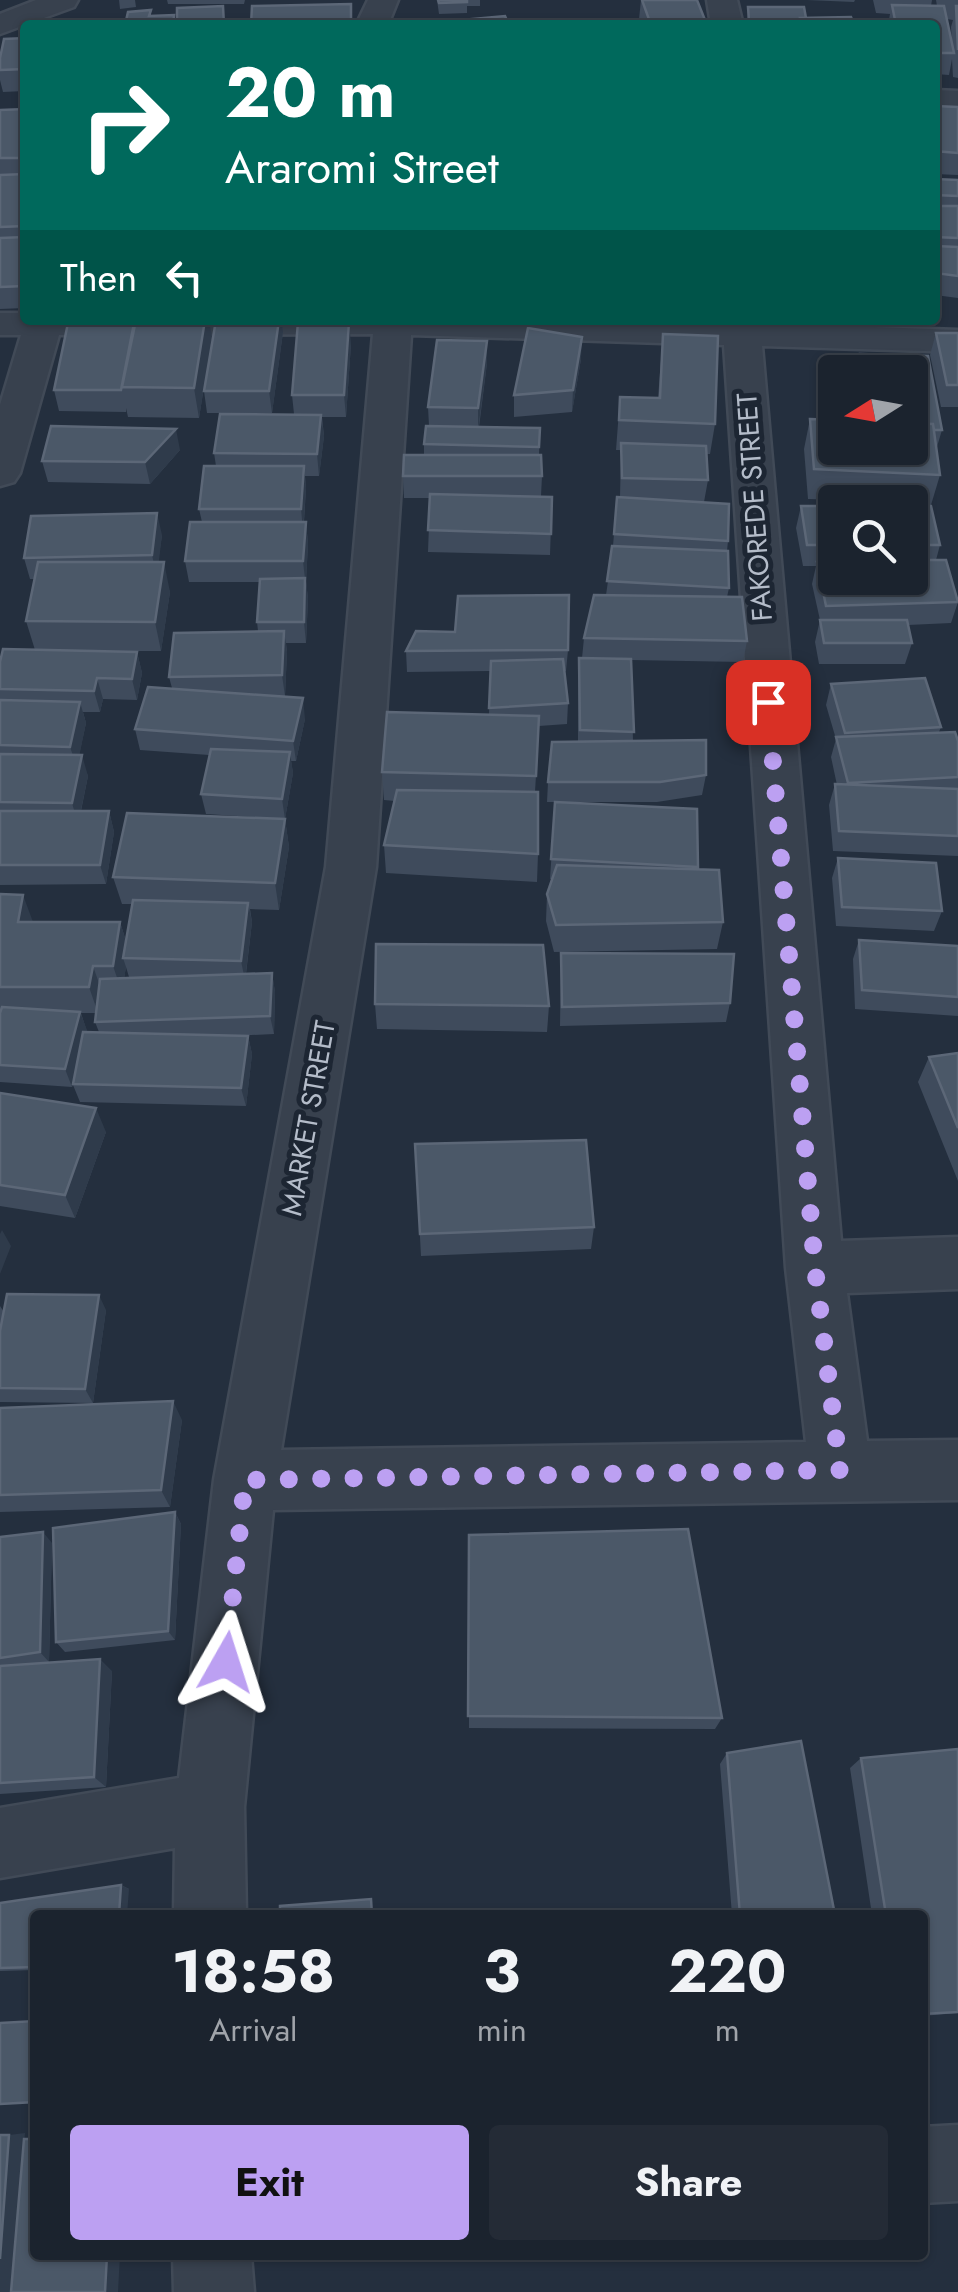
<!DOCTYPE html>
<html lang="en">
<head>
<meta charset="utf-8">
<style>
  body { margin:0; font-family:Jost,sans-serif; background:#242b36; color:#f1f3f6; height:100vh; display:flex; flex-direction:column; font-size:38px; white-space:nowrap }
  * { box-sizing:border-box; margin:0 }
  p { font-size:32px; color:#a0a4aa }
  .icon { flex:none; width:55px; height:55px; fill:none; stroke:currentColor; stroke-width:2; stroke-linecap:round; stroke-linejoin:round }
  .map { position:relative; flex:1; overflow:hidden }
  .details { position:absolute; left:30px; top:1910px; width:898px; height:350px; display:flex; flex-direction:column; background:#1b232e; border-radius:10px; box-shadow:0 2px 8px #0004,0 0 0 2px #39404a }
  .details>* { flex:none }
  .top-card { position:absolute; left:20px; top:20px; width:920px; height:305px; border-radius:10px; box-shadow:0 2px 8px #0004,0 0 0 2px #39404a; background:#00695c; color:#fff; overflow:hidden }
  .needle { width:65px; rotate:259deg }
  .fabs { position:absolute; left:818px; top:355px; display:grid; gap:20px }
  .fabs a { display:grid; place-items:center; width:110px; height:110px; border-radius:10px; background:#1b232e; box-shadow:0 2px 8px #0004,0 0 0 2px #39404a; font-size:50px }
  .pin { position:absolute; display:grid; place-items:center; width:85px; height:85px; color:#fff; margin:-42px; border-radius:20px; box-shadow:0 5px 15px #0006 }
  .me { position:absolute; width:110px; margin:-55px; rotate:6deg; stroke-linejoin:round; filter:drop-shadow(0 0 8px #0008) }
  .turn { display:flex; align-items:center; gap:35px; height:210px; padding:0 40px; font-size:45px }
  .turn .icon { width:130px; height:130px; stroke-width:2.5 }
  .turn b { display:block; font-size:70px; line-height:85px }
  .then { display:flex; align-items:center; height:95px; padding:0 40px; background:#0003; gap:20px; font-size:38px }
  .eta { display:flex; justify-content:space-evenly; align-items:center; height:170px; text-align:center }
  .eta b { font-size:60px; font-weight:700; line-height:70px }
  .cta { display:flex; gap:20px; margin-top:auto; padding:20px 40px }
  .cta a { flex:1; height:115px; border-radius:10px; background:#bca0f2; color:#111; font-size:40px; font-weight:700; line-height:115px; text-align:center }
  .cta a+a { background:#242b36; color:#f1f3f6 }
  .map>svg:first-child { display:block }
</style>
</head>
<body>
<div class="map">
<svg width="958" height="2292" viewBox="0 0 958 2292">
  <rect width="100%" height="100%" fill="#242f3e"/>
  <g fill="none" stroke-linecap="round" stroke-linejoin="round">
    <defs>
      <path id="minor" d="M36,0H78L74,7L0,34V14Z
        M368,0H398L388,25H356Z
        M707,0H737L743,25H711Z
        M935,90L958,91V111L935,110Z
        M0,313H25V320H760V323L958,330V352L762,346L841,1241L958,1237V1289L847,1293L867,1441L958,1440V1500L273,1510L244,1807L246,1915H174L175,1848L0,1878V1808L179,1778L214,1480L326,867L373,334L59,335L20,473L14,482L0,486V405L21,335H0ZM411,335L724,345L786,1268L806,1442L281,1450L376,867Z
        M958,2125V2201L922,2203V2127Z
        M173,2255H251L254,2292H174Z"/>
    </defs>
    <use href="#minor" stroke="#414a57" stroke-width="5"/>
    <use href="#minor" fill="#38414e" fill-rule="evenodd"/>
  </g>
  <path fill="#3f4b5c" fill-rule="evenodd" d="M119,0H135L136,7L120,9Z
    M167,0H245L244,4H168Z
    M437,0H480V6H467V13L439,14Z
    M641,0H697L707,25H641L639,19Z
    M807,0H855L854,2Z
    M873,0H932L931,6H937L936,0H958V78L953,77L952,59L949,75L935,74V25H888L890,14L876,13ZM947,19L953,20L951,27L952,44Z
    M748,7L806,18L854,25H747Z
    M25,38V91L3,92L0,80V58Z
    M935,106L958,107V175L935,174Z
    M25,109V308L0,309V110Z
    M935,179L958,180V298L935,295Z
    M216,320H282L283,332L272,413H207L204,391Z
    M134,327L212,337L199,418L128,417L126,408V412L59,411L54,390Z
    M936,333H958V407H941L930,355Z
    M663,334L715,424L710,454H706L708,480L704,502L728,541L727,551L729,588L727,597L747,641L743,662L631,660L633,741L706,775L702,795L657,802H559L697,809V869L723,922L717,949L554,952L546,921L547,894L552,879H550L555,802H547L548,782L578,741V679L579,658H582L584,638L606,595L613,546L617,497H620L621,450H616L620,397L658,398Z
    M351,344L346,417H322L324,436L319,476H305L306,488L304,522H306L308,544L306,581L308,599L306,643H286L287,652L285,696H274L305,719L296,761H291L293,773L285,819L206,814L201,794L209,755L140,750L135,729L172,688L169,677L258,631L257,622L259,582H189L185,561L202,522L199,509L216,466L214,453L294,414L292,395Z
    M860,354L928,356L942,430L936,450L940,475L931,505L910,504V502L808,499L804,449L810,419L835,420V448H910V372H856Z
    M581,359L572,412L514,417V395Z
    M487,363L479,427L540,428L539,455L542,476L541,496L552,497L550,555L428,552L430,498H404L403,476L424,455V444L429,426L428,407Z
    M180,450L150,484L48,482L42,461Z
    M801,506H835V578H910V506L940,545L936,560L958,602L951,623L908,625L912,643L905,664H819L815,642L820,620L812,584L816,566H803L796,528Z
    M162,535L158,562L170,592L161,651H94L137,652L142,673L137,700L103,699L100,712H83L86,723L79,755L88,776L81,811H109L114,832L106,884L0,885V662L35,650L26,621L35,579H30L24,558Z
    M568,650L566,671H564L568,703L567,724L539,726L535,792L538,854L537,882L386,873L384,845L395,801L384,800L382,772L489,715L490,671L407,672L406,651Z
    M831,684L941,727L939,732L958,741V856L833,851L829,805L835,784L837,785L831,757L836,739L826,705Z
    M285,819L289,847L279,910L250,909L252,922L246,974L272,973L275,992L274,1034L231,1036H248L252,1054L246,1106L80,1102L73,1085L72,1087L0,1082V894L33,922H120L126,941L132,904H122L113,877ZM126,967L129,977H143L124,978ZM81,1013H96L95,1022L99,1032H87Z
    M838,858L942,911L934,931L836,926L832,878Z
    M859,940L958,946V1016L855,1009L853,959Z
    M561,953L730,1003L726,1022L560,1026Z
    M375,1004L549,1006L547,1032L377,1029Z
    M958,1053V1181L918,1082L929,1057Z
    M0,1093L106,1132L75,1218L0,1206Z
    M415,1144L594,1227L591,1249L421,1256Z
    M0,1306L4,1312L106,1310L93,1403L0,1402Z
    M0,1408L182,1420L170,1507L0,1512Z
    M175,1512L181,1524L175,1640L65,1652L56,1642Z
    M469,1535L722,1718L715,1729L469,1728Z
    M0,1537L52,1543L49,1662L112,1671L106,1787L0,1794Z
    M958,1749V2013L922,2016V1915H872L850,1768L861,1758Z
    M727,1753L835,1915H732L720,1764Z
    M121,1885L129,1889L35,1915V1970L0,1971V1903Z"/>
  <path fill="#2f3b4b" d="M25,143V173L21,158Z
    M205,320H209L212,337L199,418L194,388Z
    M279,320H282L283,332L272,413L269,391Z
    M349,322L351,344L346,417L344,395Z
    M582,337L581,359L572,412L573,390Z
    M487,341V363L478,430V408Z
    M321,415L324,436L319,476L317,454Z
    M176,429L180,450L150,484L145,462Z
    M304,466L306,488L303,530L301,509Z
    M157,513L162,535L157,577L152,555Z
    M306,522L308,544L306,581L308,599L306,643L304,622L305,579L303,561Z
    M164,562L170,592L161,651L155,622Z
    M284,631L287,652L285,696L282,675Z
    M137,652L142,673L137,700L132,679Z
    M97,678L103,699L100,712L94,691Z
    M303,698L305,719L296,761L293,741Z
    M80,702L86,723L77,767L70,747Z
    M290,752L293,773L285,819L282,799Z
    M82,755L88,776L78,824L72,803Z
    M109,811L114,832L106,884L100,865Z
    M285,819L289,847L279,910L275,883Z
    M23,895L33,922H18Z
    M248,903L252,922L245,980L241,961Z
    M120,922L128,948L123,958L126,967L122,992L113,966Z
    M93,966L102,992L98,1013L89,987Z
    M272,973L275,992L274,1034L270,1016Z
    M80,1012L87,1030L72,1087L65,1069Z
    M248,1036L252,1054L246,1106L241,1088Z
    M96,1108L106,1132L75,1218L65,1195Z
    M2,1230L11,1246L0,1274V1234Z
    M99,1295L106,1310L93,1403L85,1389Z
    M173,1401L182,1420L170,1507L161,1490Z
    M175,1512L181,1524L175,1640L168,1631Z
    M43,1532L52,1543L49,1662L40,1652Z
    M100,1659L112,1671L106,1787L94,1777Z
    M121,1885L129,1889L127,1915H119Z
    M25,2133L14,2292H0V2259L9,2135Z
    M107,2255H120L118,2292H105Z"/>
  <path fill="#4b5868" stroke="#5c6777" stroke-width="2.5" d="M438,0H467V2L439,3Z
    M642,0H697L707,25H651Z
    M351,4V25H251L252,6Z
    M892,5L944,6L954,53H935V25H896Z
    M223,6L224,25H177V8Z
    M956,6H958V50Z
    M748,7H804L806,18H800L799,22L749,21Z
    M151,10L149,16L174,15L173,25H125L128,12Z
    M505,16L509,25H461L460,20Z
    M851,17L854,25H802L800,18Z
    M25,38V69L0,70V58L4,39Z
    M935,106L958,107V153L935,151Z
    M25,109V143L21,158H0V110Z
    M25,174V226L0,227V175Z
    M935,179L958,180V196L935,195Z
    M935,206H958V238L935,237Z
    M25,237L24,286L0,287V238Z
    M935,246L958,247V276L935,273Z
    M136,320H205L194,388L122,387Z
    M216,320H279L269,391H204Z
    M298,322H349L344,395H292Z
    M68,323H134L121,390H54Z
    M528,328L582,337L573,390L514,395Z
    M936,333H958V385H947Z
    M663,334L718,336L715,424L619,420L620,397L660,398Z
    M437,340L487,341L478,408L428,407Z
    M860,354L928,356L942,430H934L933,424L910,423V372H862Z
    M220,414L321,415L317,454L214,453Z
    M810,419L835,420V448H910V423L933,424L940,475L814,469Z
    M51,426L176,429L145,462L42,461Z
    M426,426L540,428L539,447L424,444Z
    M621,443L706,446L708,480L622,478Z
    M404,455H541L542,476H403Z
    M204,466H304L301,509H199Z
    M430,494L552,497L551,534L428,530Z
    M617,497L729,504L728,541L614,534Z
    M801,506H835V545H807Z
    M910,506H931L940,545H910Z
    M157,513L152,555L24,558L31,516Z
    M190,522H306L303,561H185Z
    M612,546L728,551L729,588L607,581Z
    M910,560H946L958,602L826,606L817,562H835V578H910Z
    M38,562H164L155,622L26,621Z
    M305,578L304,622H257L260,579Z
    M569,595L568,650L406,651L416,631L455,632L458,596Z
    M594,595L742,597L747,641L584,638Z
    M820,620H907L912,643H824Z
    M284,631L282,675L169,677L174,633Z
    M3,649L137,652L132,679L97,678L94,691L0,689V662Z
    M579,658L631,659L634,732L580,730Z
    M563,659L568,703L489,708L491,661Z
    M925,678L941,727L845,733L831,684Z
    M148,687L303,698L293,741L135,729Z
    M0,700L80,702L70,747L0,745Z
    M387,712L539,716L536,776L382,772Z
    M955,732L958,741V777L848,783L836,737Z
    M706,740V775L660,782H548L552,742Z
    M211,749L290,752L282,799L201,794Z
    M0,754L82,755L72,803L0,802Z
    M835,784L958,789V836L839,831Z
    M397,790L538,792V854L384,845Z
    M555,802L697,809L698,867L551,859Z
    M0,811H109L100,865H0Z
    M127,813L285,819L275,883L113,877Z
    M838,858L936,863L942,911L842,907Z
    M557,865L719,870L723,922L556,925L547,894Z
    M0,894L23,895L18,922H120L113,966H93L89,987H0Z
    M133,900L248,903L241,961L123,958Z
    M859,940L958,946V997L862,990Z
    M376,944L543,945L549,1006L375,1004Z
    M561,953L734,954L730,1003L562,1007Z
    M272,973L270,1016L95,1022L100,979Z
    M2,1007L80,1012L65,1069L0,1065V1013Z
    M83,1032L248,1036L241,1088L73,1084Z
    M958,1053V1128L929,1057Z
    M0,1093L96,1108L65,1195L0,1185Z
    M586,1140L594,1227L420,1234L415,1144Z
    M7,1294L99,1295L85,1389L0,1388V1331Z
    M173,1401L161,1490L0,1495V1408Z
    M175,1512L168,1631L56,1642L53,1528Z
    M688,1529L722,1718L468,1716L469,1535Z
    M43,1532L40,1652L0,1658V1537Z
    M100,1659L94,1777L0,1783V1666Z
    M801,1741L835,1915H740L727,1753Z
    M958,1749V2012L922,2014V1915H886L861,1758Z
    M121,1885L119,1915H35V1967L0,1968V1903Z
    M371,1899L372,1915H280V1906Z
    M35,2021V2102L0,2104V2023Z
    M0,2135H9L0,2259Z
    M24,2139H35V2255H107L105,2292H11Z"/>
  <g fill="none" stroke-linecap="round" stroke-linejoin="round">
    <path stroke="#bca0f2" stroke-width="18" stroke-dasharray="0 32.4" d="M226,1662L245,1480L840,1470L815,1268L768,702"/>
  </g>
  <g text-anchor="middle" stroke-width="10" stroke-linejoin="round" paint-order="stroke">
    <g font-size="28" fill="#b4bcc9" stroke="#1d2633">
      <text transform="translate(754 507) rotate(-94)" y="10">FAKOREDE STREET</text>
      <text transform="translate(308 1118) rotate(-80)" y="10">MARKET STREET</text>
    </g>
  </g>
</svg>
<div class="fabs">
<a><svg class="needle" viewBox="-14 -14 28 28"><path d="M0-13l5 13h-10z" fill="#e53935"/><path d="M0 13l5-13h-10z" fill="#a0a4aa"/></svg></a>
<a><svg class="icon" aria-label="search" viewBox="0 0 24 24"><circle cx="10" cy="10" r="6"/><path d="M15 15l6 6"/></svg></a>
</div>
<div class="pin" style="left:768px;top:702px;background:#d93025"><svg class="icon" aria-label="arrive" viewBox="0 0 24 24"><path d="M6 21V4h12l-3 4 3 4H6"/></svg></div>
<svg class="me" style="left:226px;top:1662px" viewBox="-20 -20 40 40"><path d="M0-17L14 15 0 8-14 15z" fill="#bca0f2" stroke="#fff" stroke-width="4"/></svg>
<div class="top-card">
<div class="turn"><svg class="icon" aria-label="right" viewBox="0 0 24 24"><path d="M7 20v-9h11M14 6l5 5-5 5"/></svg><div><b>20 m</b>Araromi Street</div></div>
<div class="then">Then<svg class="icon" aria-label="left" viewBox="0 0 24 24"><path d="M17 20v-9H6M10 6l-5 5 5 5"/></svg></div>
</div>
<section class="details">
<div class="eta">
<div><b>18:58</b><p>Arrival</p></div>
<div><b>3</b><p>min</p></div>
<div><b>220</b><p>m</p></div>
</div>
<div class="cta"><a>Exit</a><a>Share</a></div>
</section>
</div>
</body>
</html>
